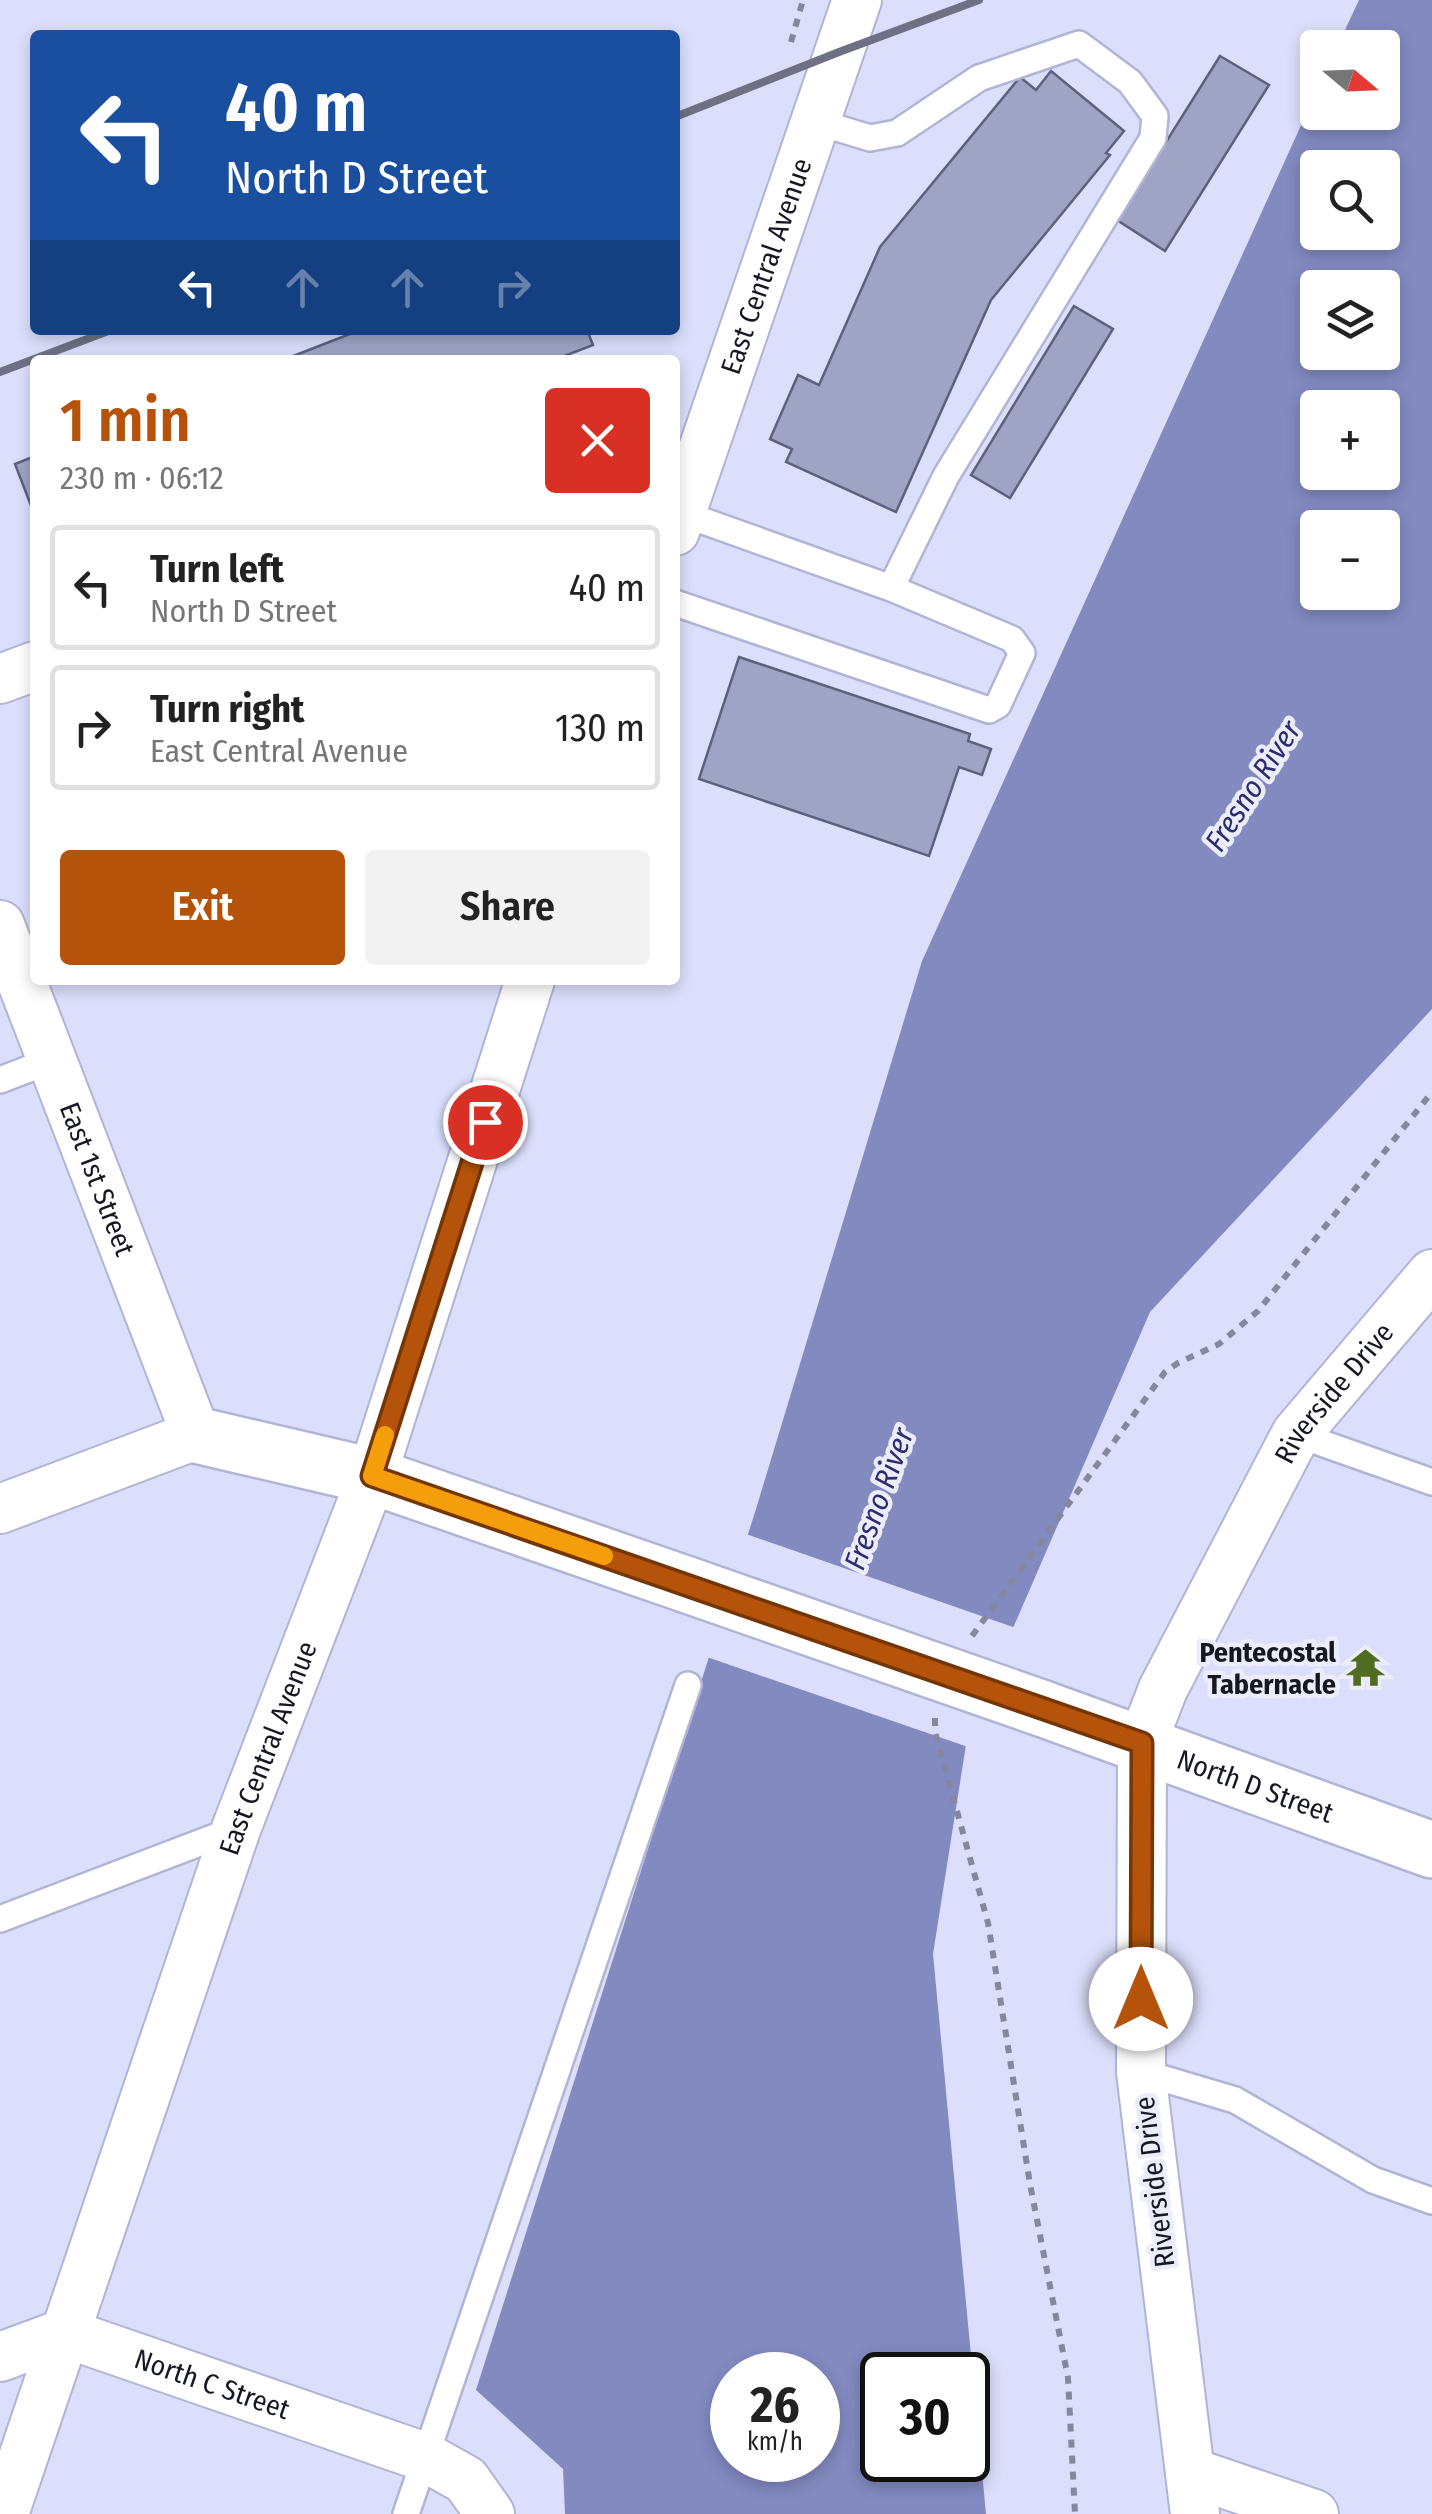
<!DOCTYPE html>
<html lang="en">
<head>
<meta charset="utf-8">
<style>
  body { margin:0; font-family:"Fira Sans Condensed",sans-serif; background:#f2f2f2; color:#222; height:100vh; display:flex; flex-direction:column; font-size:38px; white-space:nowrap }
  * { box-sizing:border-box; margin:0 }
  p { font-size:32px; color:#767676 }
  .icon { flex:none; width:55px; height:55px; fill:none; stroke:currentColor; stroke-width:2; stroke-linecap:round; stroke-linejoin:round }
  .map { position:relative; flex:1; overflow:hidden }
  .side { position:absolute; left:30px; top:355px; width:650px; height:630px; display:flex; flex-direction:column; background:#fff; border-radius:10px; box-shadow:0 5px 15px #0003 }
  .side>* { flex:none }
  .hud { position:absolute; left:30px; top:30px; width:650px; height:305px; border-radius:10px; box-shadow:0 5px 15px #0003; background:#1a4fa0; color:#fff; overflow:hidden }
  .needle { width:65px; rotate:109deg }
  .controls { position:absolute; left:1300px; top:30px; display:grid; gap:20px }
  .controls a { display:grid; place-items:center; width:100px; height:100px; border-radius:10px; background:#fff; box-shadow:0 5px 15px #0003; font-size:50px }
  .speed { position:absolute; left:710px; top:2352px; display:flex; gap:20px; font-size:50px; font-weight:700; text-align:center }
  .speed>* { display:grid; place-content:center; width:130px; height:130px; border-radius:50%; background:#fff; box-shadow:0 5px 15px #0003; line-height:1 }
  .speed small { font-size:25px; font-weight:400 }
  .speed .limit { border:5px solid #111; border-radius:15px; background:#fff; color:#111 }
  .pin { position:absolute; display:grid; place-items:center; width:85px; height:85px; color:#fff; margin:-42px; border:5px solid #fff; border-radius:50%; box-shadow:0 2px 10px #0007 }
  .me { position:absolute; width:110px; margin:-55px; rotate:0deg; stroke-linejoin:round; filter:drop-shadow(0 0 8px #0008) }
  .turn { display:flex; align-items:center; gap:35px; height:210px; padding:0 30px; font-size:45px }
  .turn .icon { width:130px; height:130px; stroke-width:2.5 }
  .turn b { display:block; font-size:70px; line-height:85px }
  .lanes { display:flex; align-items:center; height:95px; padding:0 30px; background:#0003; justify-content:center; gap:50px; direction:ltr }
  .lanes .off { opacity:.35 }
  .round { display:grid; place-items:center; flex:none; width:105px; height:105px; border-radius:10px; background:#f2f2f2 }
  .headline { display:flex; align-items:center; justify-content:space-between; height:170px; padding:0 30px }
  h1 { font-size:60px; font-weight:600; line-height:75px; color:#b45309 }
  .button { display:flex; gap:20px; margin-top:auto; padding:20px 30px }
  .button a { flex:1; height:115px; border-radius:10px; background:#b45309; color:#fff; font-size:40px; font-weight:600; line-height:115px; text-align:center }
  .button a+a { background:#f2f2f2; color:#222 }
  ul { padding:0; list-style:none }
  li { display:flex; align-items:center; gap:30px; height:125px; margin:0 20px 15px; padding:0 10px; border:5px solid #e0e0e0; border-radius:10px }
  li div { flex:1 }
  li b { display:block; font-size:38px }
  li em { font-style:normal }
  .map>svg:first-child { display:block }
</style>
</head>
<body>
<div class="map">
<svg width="1432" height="2514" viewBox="0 0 1432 2514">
  <rect width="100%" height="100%" fill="#dbdffb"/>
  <path fill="#828ac0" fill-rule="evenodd" d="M1359,0H1432V1009L1150,1312L968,1732L933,1954L986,2514H565L563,2469L476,2390L756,1509L922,961L1317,90L1318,112H1382V48L1337,47ZM1318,168H1382V232H1318ZM1318,288H1382V352H1318ZM1318,408H1382V472H1318ZM1318,528H1382V592H1318ZM732,2375H818V2460H732ZM882,2375H968V2460H882Z"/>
  <path fill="#dbdffb" d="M743,1533L1019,1629L973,1734L971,1748L704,1656Z"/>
  <path fill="#9fa4c5" stroke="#5c617e" stroke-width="2.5" d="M1220,56L1269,85L1165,251L1117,220Z
    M1051,71L1124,131L1106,153L1110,155L991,300L896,512L786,462L792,449L770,439L798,375L819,385L880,247L1020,77L1036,90Z
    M1074,306L1113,329L1010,498L971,475Z
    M360,330H587L593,345L554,360H283Z
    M35,456V516L15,464Z
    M739,657L970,734L968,741L991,749L982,775L959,767L929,856L699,779Z"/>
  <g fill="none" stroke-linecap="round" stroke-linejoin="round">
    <defs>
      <path id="service" d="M814,121L870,138L897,133L979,78L1079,44L1130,82L1155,116L1153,138L946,476L891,588
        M675,603L989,710L998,705L1022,653L1012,639L891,588L681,513
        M0,1080L52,1060
        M1296,1434L1432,1482
        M0,1919L236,1829
        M1141,2072L1235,2100L1373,2180L1432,2201
        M406,2514L688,1685"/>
      <g id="minor">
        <path id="s1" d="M675,531L857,0"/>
        <path d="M0,679L35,666"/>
        <path id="s2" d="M0,925L196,1435L0,1509"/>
        <path id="s3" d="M0,2357L65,2333L425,2457L466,2480L490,2514"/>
        <path d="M1190,2472L1314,2514"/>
        <path id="s4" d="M4,2514L236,1829L372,1476L530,980"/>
        <path id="s5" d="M1195,2514L1141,2072L1142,1743L1163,1689L1296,1434L1432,1274"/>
      </g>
      <g id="tertiary">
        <path d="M196,1435L372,1476L685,1584"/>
        <path id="s6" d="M1041,1708L1432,1850"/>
      </g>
    </defs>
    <use href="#service" stroke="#b0b5d6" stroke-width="30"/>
    <use href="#minor" stroke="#b0b5d6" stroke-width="52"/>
    <use href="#tertiary" stroke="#b0b5d6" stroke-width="60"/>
    <path stroke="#85889d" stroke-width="6" stroke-dasharray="8 8" stroke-linecap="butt" d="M791,42L803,0
      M972,1636L1165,1372L1178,1363L1219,1344L1258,1311L1432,1092
      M935,1718V1732L988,1923L1030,2184L1068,2378L1075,2514"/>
    <use href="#service" stroke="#fff" stroke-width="25"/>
    <use href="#minor" stroke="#fff" stroke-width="48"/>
    <use href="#tertiary" stroke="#fff" stroke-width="55"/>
    <path stroke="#6e7084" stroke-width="8" d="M675,117L839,52L979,0
      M0,372L111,330"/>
    <defs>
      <path id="tertiary-bridge" d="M685,1584L1041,1708"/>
    </defs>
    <use href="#tertiary-bridge" stroke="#b0b5d6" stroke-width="60" stroke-linecap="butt"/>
    <use href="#tertiary-bridge" stroke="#fff" stroke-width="55"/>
  </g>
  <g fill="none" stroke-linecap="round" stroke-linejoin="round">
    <defs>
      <path id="route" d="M485,1122L372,1476L1142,1743L1141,1999"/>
    </defs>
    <use href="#route" stroke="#753606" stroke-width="25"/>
    <use href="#route" stroke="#b45309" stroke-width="18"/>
    <path stroke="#f59e0b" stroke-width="18" d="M385,1435L372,1476L604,1556"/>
  </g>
  <defs>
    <symbol id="temple-bare" viewBox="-9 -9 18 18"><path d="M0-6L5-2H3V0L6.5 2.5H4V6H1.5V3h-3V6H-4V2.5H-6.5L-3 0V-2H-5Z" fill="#4f6c20" stroke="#ebedfb" stroke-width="2.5" paint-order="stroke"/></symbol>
  </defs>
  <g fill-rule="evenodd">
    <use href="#temple-bare" x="1338" y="1640" width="55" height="55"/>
  </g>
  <g text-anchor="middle" stroke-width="9" stroke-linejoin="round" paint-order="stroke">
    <g font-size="28" fill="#151723" stroke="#ebedfb">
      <text dy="10" stroke="none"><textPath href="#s1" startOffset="280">East Central Avenue</textPath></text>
      <text dy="10" stroke="none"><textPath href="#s2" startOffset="272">East 1st Street</textPath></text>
      <text dy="10" stroke="none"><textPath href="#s5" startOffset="1175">Riverside Drive</textPath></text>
      <text dy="10" stroke="none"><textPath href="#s4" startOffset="810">East Central Avenue</textPath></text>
      <text dy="10" stroke="none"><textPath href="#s6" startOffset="228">North D Street</textPath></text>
      <text transform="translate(1154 2182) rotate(-97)" y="10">Riverside Drive</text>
      <text dy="10" stroke="none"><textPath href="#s3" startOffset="225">North C Street</textPath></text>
    </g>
    <g font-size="28" font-weight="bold" fill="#151723" stroke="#ebedfb" text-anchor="end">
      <text x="1336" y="1662">Pentecostal<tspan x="1336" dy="32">Tabernacle</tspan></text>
    </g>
    <g font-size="30" font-style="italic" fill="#2c2d70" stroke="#ebedfb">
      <text transform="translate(1253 786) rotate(-57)" y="10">Fresno River</text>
      <text transform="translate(879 1499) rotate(-70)" y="10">Fresno River</text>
    </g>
  </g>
</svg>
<div class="controls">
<a><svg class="needle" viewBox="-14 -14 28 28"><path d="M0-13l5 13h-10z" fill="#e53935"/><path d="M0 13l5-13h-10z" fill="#767676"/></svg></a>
<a><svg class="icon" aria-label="search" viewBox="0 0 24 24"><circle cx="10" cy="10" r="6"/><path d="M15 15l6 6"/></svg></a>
<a><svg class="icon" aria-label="layers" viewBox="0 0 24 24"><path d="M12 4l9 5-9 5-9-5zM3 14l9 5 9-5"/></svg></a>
<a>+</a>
<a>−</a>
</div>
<div class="speed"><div>26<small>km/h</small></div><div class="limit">30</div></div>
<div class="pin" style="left:485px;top:1122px;background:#d93025"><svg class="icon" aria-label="arrive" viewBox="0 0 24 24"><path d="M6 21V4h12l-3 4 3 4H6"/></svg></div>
<svg class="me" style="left:1141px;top:1999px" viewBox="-20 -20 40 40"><circle r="19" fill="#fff"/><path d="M0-13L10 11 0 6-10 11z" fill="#b45309"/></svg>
<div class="hud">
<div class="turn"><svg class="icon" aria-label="left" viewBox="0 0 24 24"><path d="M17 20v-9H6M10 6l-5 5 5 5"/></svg><div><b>40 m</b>North D Street</div></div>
<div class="lanes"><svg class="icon" aria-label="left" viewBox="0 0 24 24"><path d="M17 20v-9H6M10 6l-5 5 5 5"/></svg><svg class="icon off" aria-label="ahead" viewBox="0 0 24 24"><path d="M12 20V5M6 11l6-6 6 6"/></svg><svg class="icon off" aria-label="ahead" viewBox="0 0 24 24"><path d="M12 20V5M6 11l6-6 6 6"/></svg><svg class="icon off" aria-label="right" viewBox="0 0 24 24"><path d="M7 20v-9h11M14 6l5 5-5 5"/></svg></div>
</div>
<section class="side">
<div class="headline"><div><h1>1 min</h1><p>230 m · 06:12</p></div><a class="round" style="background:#d93025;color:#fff"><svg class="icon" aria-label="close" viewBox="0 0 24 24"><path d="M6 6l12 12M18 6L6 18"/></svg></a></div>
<ul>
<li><svg class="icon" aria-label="left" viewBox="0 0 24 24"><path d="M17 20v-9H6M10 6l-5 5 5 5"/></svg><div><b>Turn left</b><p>North D Street</p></div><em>40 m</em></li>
<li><svg class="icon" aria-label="right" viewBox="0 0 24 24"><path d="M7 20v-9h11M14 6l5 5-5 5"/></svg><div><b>Turn right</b><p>East Central Avenue</p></div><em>130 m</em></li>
</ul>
<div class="button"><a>Exit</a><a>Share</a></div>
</section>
</div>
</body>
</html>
